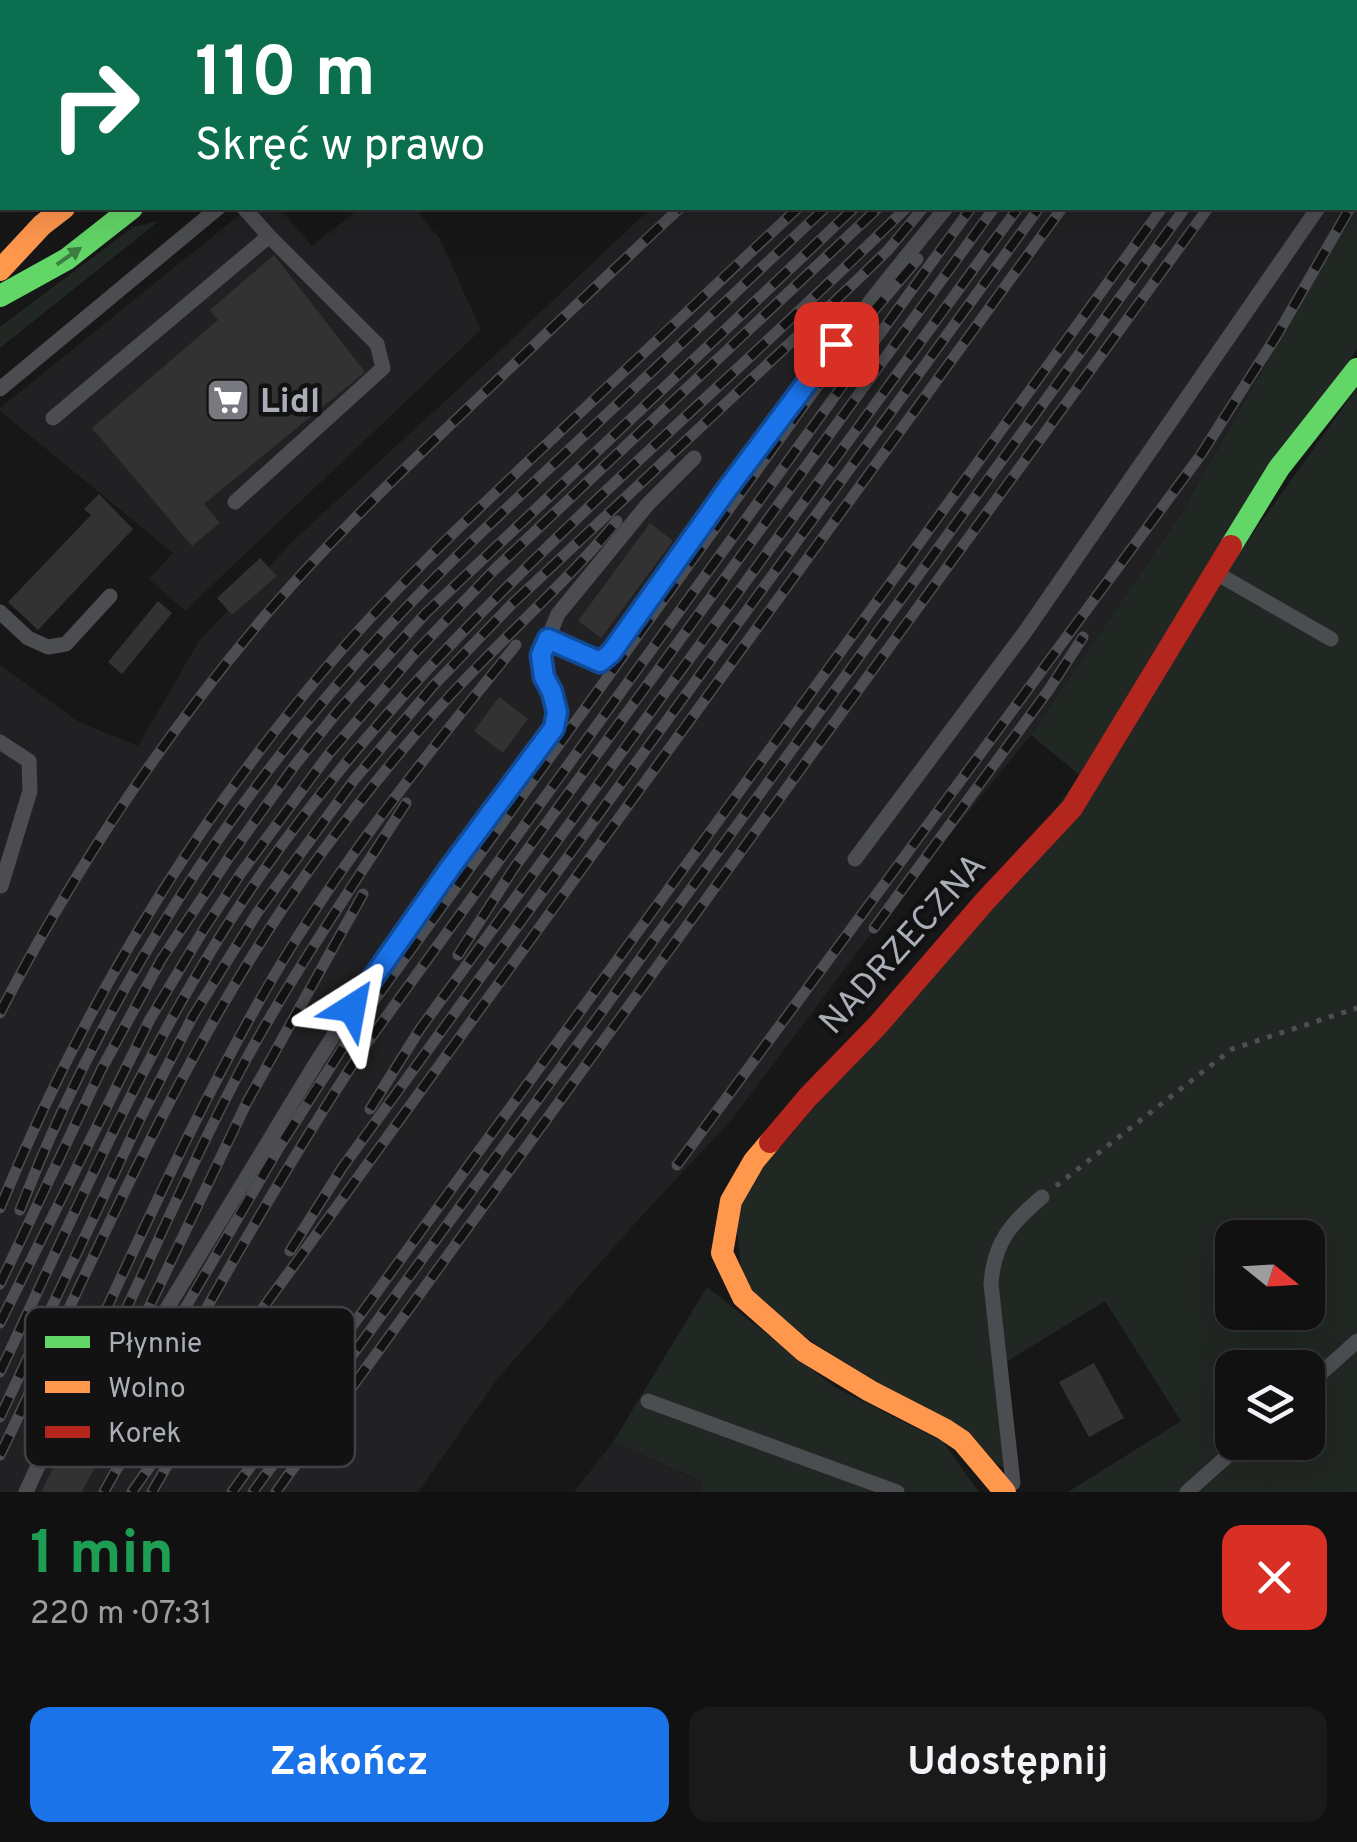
<!DOCTYPE html>
<html lang="pl">
<head>
<meta charset="utf-8">
<style>
  body { margin:0; font-family:Overpass,sans-serif; background:#1a1a1b; color:#f1f3f6; height:100vh; display:flex; flex-direction:column; font-size:38px; white-space:nowrap }
  * { box-sizing:border-box; margin:0 }
  p { font-size:32px; color:#9c9d9f }
  .icon { flex:none; width:55px; height:55px; fill:none; stroke:currentColor; stroke-width:2; stroke-linecap:round; stroke-linejoin:round }
  .map { position:relative; height:1492px; overflow:hidden }
  .drawer { display:flex; flex-direction:column; background:#111112; flex:1 }
  .drawer>* { flex:none }
  .banner { position:absolute; left:0px; top:0px; width:1358px; height:210px; box-shadow:0 10px 40px #0002,0 0 0 2px #303132; background:#0b6e4f; color:#fff; overflow:hidden }
  .needle { width:65px; rotate:108deg }
  .buttons { position:absolute; left:1215px; top:1220px; display:grid; gap:20px }
  .buttons a { display:grid; place-items:center; width:110px; height:110px; border-radius:20px; background:#111112; box-shadow:0 10px 40px #0002,0 0 0 2px #303132; font-size:50px }
  .pin { position:absolute; display:grid; place-items:center; width:85px; height:85px; color:#fff; margin:-42px; border-radius:20px; box-shadow:0 5px 15px #0006 }
  .me { position:absolute; width:110px; margin:-55px; rotate:34deg; stroke-linejoin:round; filter:drop-shadow(0 0 8px #0008) }
  .turn { display:flex; align-items:center; gap:35px; height:210px; padding:0 30px; font-size:45px }
  .turn .icon { width:130px; height:130px; stroke-width:2.5 }
  .turn b { display:block; font-size:70px; line-height:85px }
  .round { display:grid; place-items:center; flex:none; width:105px; height:105px; border-radius:20px; background:#1a1a1b }
  .overview { display:flex; align-items:center; justify-content:space-between; height:170px; padding:0 30px }
  h1 { font-size:60px; font-weight:700; line-height:75px; color:#1e9e55 }
  .action { display:flex; gap:20px; margin-top:auto; padding:20px 30px }
  .action a { flex:1; height:115px; border-radius:20px; background:#1a73e8; color:#fff; font-size:40px; font-weight:700; line-height:115px; text-align:center }
  .action a+a { background:#1a1a1b; color:#f1f3f6 }
  .map>svg:first-child { display:block }
</style>
</head>
<body>
<div class="map">
<svg width="1357" height="1492" viewBox="0 0 1357 1492">
  <rect width="100%" height="100%" fill="#171718"/>
  <path fill="#212123" d="M868,0H1357V208L1305,293L1182,512L1031,735L893,905L733,1118L639,1219L498,1378L418,1492H0V665L79,722L138,746L199,641L294,540L494,356L651,208H1355V2H866Z
    M248,208H279L312,246L360,208H415L440,239L481,330L185,611L149,579L173,553L0,411V408Z
    M613,1442L704,1483L701,1492H574Z"/>
  <path fill="#212722" fill-rule="evenodd" d="M1357,202V349L1083,778L1031,735L1182,512Z
    M159,221L0,348V327L133,227Z
    M1357,388V1492H1068L1181,1421L1105,1301L1003,1364L1015,1476L744,1296L734,1202L989,902ZM1232,1238H1308V1312H1232ZM1232,1368H1308V1442H1232Z
    M707,1287L833,1386L943,1442L979,1492H701L703,1482L613,1442Z"/>
  <path fill="#323233" d="M274,255L365,372L204,504L220,523L192,546L92,428L218,320L210,310Z
    M99,494L133,529L38,630L8,602L91,515L84,509Z
    M650,523L673,541L601,638L578,621Z
    M260,558L277,576L232,615L217,598Z
    M158,601L172,613L122,674L108,662Z
    M499,697L528,719L503,753L474,731Z
    M1094,1363L1124,1418L1089,1437L1059,1382Z
    M86,1404L119,1421L82,1492H41Z"/>
  <g fill="none" stroke-linecap="round" stroke-linejoin="round">
    <path stroke="#4d4f51" stroke-width="5" stroke-dasharray="5 8" stroke-linecap="butt" d="M233,2L236,0
      M428,2L431,0
      M445,2L448,0
      M0,188L2,190
      M1056,1186L1232,1049L1357,1008"/>
    <path stroke="#4c4d50" stroke-width="15" d="M43,0L44,2
      M1114,2L1116,0
      M1355,156L1357,155
      M0,389L218,208
      M53,418L269,236
      M235,502L383,368L377,344L269,236L244,208
      M1218,574L1331,639
      M0,612L28,638L48,647L66,644L110,596
      M547,639L600,662L611,653C719,501 827,351 946,208
      M0,742L29,761L30,791L1,886
      M855,859L1025,632L1318,208
      M1308,1385L1357,1341
      M648,1401L897,1492
      M1013,1483L991,1284C994,1242 1011,1223 1042,1197
      M26,1492L43,1455L81,1387L115,1365L140,1353L316,1063L369,981L553,727L557,712L552,692L544,677L541,655L558,614L648,504L694,458
      M1187,1492L1243,1442"/>
    <path stroke="#4c4d50" stroke-width="30" d="M180,2L183,0
      M0,148L2,146"/>
    <path stroke="#63d668" stroke-width="22" d="M0,296L67,259L132,208
      M1231,546L1279,468L1357,369"/>
    <path stroke="#ff974d" stroke-width="22" d="M344,2L347,0
      M0,270L42,225L64,208
      M770,1142L754,1161L731,1201L722,1253L743,1297L804,1351L870,1391L944,1429L962,1441L1005,1492"/>
    <path stroke="#b3261e" stroke-width="22" d="M770,1142L808,1097L877,1026L986,900L1072,808L1231,546"/>
    <defs>
      <path id="rail" d="M897,2L899,0
        M1015,2L1018,0
        M1042,2L1045,0
        M1067,2L1069,0
        M1096,2L1098,0
        M1152,2L1154,0
        M1188,2L1190,0
        M1211,2L1213,0
        M1311,2L1312,0
        M1333,2L1335,0
        M1355,5L1357,2
        M874,928L1048,691L1083,637
        M458,955L514,868L994,208
        M0,1013C74,869 165,734 269,611C337,532 412,461 487,390C551,329 615,268 680,208
        M370,1109L420,1029L1018,208
        M677,1165L1200,456L1277,335L1350,208
        M0,1208C82,1007 195,820 337,655C403,579 477,510 550,441C633,363 715,285 798,208
        M20,1210C103,995 233,796 389,626C447,563 510,505 573,446C657,367 741,287 825,208
        M290,1251L342,1168L1039,208
        M0,1284L101,1070L161,960L230,856L295,765L338,711L426,613L854,208
        M122,1318C163,1231 202,1141 248,1056C296,969 352,887 406,803
        M0,1323L150,1019L204,929L241,873L328,755L414,654L495,569L878,208
        M132,1343L247,1102L363,894
        M85,1355C149,1218 211,1078 290,949C357,841 436,743 516,645
        M150,1368L280,1146L361,1019L838,358L866,320L918,259
        M0,1372C81,1200 155,1025 264,870C442,616 688,425 906,208
        M0,1417L140,1119L193,1016L257,913L354,780L434,685L512,604L853,284L888,250L923,208
        M0,1455C98,1251 186,1038 320,855C369,788 423,722 481,663C527,616 575,572 617,521
        M104,1492C187,1343 268,1193 362,1050L971,208
        M132,1492L171,1436
        M152,1492L234,1348L1062,208
        M232,1492L1162,208
        M253,1492L1185,208
        M276,1492L1208,208"/>
    </defs>
    <use href="#rail" stroke="#4d4e51" stroke-width="11"/>
    <use href="#rail" stroke="#121213" stroke-width="8" stroke-dasharray="22" stroke-linecap="butt"/>
  </g>
  <defs><path id="oneway-solid" d="M-6-.8H1V-3.2L6.5 0L1 3.2V.8H-6Z" transform="scale(2.5)"/></defs>
  <use fill="#3f7e42" href="#oneway-solid" transform="translate(69 256) rotate(-35)"/>
  <g fill="none" stroke-linecap="round" stroke-linejoin="round">
    <defs>
      <path id="route" d="M352,1008L450,868L554,728L557,712L552,692L544,677L541,655L548,639L600,662L611,653L728,488L836,344"/>
    </defs>
    <use href="#route" stroke="#114b97" stroke-width="25"/>
    <use href="#route" stroke="#1a73e8" stroke-width="18"/>
  </g>
  <defs>
    <symbol id="supermarket-square" viewBox="-11 -11 22 22"><rect x="-9" y="-9" width="18" height="18" rx="4" fill="#77797f" stroke="#121213"/><path d="M-6-5.5h2.5l.6 2H6L4.5 2H-2.5L-4.4-4H-6ZM-1.5 3.2a1.3 1.3 0 1 0 .1 0ZM3 3.2a1.3 1.3 0 1 0 .1 0Z" fill="#fff"/></symbol>
  </defs>
  <g fill-rule="evenodd">
    <use href="#supermarket-square" x="203" y="375" width="50" height="50"/>
  </g>
  <g text-anchor="middle" stroke-width="9" stroke-linejoin="round" paint-order="stroke">
    <g font-size="35" font-weight="bold" fill="#aaaeb7" stroke="#121213" text-anchor="start">
      <text x="260" y="412">Lidl</text>
    </g>
    <g font-size="35" fill="#aaaeb7" stroke="#121213">
      <text transform="translate(902 943) rotate(-48)" y="12">NADRZECZNA</text>
    </g>
  </g>
  <rect x="25" y="1307" width="330" height="160" rx="15" fill="#121213" stroke="#404144" stroke-width="2.5"/>
  <rect x="45" y="1336" width="45" height="12" fill="#63d668"/>
  <rect x="45" y="1381" width="45" height="12" fill="#ff974d"/>
  <rect x="45" y="1426" width="45" height="12" fill="#b3261e"/>
  <g font-size="28" fill="#aaaeb7">
    <text x="108" y="1352">Płynnie</text>
    <text x="108" y="1397">Wolno</text>
    <text x="108" y="1442">Korek</text>
  </g>
</svg>
<div class="buttons">
<a><svg class="needle" viewBox="-14 -14 28 28"><path d="M0-13l5 13h-10z" fill="#e53935"/><path d="M0 13l5-13h-10z" fill="#9c9d9f"/></svg></a>
<a><svg class="icon" aria-label="layers" viewBox="0 0 24 24"><path d="M12 4l9 5-9 5-9-5zM3 14l9 5 9-5"/></svg></a>
</div>
<div class="pin" style="left:836px;top:344px;background:#d93025"><svg class="icon" aria-label="arrive" viewBox="0 0 24 24"><path d="M6 21V4h12l-3 4 3 4H6"/></svg></div>
<svg class="me" style="left:352px;top:1008px" viewBox="-20 -20 40 40"><path d="M0-17L14 15 0 8-14 15z" fill="#1a73e8" stroke="#fff" stroke-width="4"/></svg>
<div class="banner">
<div class="turn"><svg class="icon" aria-label="right" viewBox="0 0 24 24"><path d="M7 20v-9h11M14 6l5 5-5 5"/></svg><div><b>110 m</b>Skręć w prawo</div></div>
</div>
</div>
<section class="drawer">
<div class="overview"><div><h1>1 min</h1><p>220 m · 07:31</p></div><a class="round" style="background:#d93025;color:#fff"><svg class="icon" aria-label="close" viewBox="0 0 24 24"><path d="M6 6l12 12M18 6L6 18"/></svg></a></div>
<div class="action"><a>Zakończ</a><a>Udostępnij</a></div>
</section>
</body>
</html>
